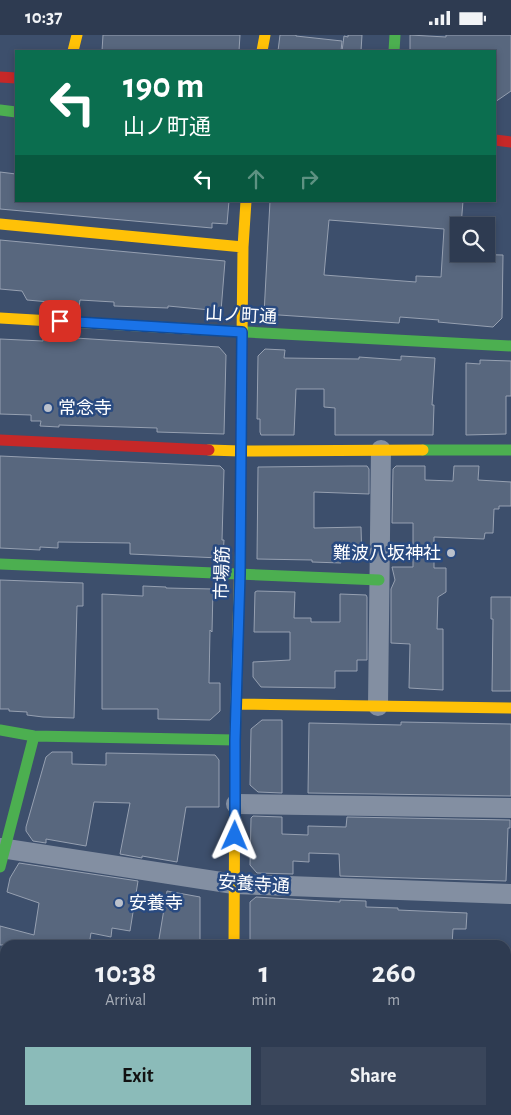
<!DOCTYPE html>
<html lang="en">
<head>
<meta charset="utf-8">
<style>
  body { margin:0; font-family:"Alegreya Sans","Noto Sans JP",sans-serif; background:#3a465b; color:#f1f3f6; height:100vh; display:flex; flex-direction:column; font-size:19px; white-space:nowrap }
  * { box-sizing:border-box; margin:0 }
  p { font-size:16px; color:#a7adb7 }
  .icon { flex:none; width:28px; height:28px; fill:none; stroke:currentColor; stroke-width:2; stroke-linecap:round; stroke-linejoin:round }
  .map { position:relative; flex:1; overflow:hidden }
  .sheet { position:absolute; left:0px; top:905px; width:511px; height:175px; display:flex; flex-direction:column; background:#2e3b51; border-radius:15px 15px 0 0; box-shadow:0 2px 8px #0003,0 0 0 1px #495568 }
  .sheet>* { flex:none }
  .banner { position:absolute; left:15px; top:15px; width:481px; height:152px; border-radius:0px; box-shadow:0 2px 8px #0003,0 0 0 1px #495568; background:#0b6e4f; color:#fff; overflow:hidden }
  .tools { position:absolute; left:450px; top:182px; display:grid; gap:10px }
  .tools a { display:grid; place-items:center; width:45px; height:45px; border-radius:0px; background:#2e3b51; box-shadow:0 2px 8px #0003,0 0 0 1px #495568; font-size:25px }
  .pin { position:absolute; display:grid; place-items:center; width:42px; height:42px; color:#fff; margin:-21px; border-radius:10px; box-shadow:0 2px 8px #0006 }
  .me { position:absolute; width:55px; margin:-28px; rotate:1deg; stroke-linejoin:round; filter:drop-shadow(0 0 4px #0008) }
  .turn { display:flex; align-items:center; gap:18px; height:105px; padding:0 25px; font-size:22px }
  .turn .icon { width:65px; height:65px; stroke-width:2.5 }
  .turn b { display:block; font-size:35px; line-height:42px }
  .lanes { display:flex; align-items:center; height:48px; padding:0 25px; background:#0003; justify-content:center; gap:25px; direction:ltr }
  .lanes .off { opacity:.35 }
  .eta { display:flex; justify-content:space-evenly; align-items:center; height:85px; text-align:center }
  .eta b { font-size:30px; font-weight:700; line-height:35px }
  .cta { display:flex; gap:10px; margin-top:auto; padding:10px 25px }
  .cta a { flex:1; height:58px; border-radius:0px; background:#8bbbb9; color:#111; font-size:20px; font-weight:700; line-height:58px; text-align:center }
  .cta a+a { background:#3a465b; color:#f1f3f6 }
  .status { display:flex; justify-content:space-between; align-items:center; height:35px; padding:0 25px; background:#2e3b51; direction:ltr }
  .status svg { height:14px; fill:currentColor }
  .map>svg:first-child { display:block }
</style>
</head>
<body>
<div class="status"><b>10:37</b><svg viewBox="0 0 49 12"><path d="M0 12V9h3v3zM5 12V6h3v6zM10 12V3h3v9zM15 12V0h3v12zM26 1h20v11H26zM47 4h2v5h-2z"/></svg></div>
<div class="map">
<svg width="511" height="1080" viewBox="0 0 511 1080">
  <rect width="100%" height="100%" fill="#3d4f6c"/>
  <path fill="#58677e" stroke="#96a0b1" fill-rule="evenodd" d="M103,0H240L239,16H102Z
    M280,0H296V1L342,6L341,16H278Z
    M348,0H362L361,16H342L344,1L348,2Z
    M410,0L446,2V0H511V56L495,67V16H410Z
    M0,137L16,139V166H229L227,189L212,188V193L0,174Z
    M270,166H463L461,191H459V219L503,220L502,283L493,292L438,287L439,285L400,282L399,288L264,279ZM329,185L444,194L441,242L416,241V247L324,240Z
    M0,205L225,226L221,276L168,271V273L114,271V267L80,265L79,272L61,271V268L27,265L22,256L0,254Z
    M43,301L219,312L226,320L224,399L157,397V393L59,390V392L40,391L41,386H31V380L0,379V304L43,306Z
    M265,314L285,315L284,323L359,324V322L401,325V321L435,323L432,370H434L433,400H335V373L324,372V354H296L294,400H261L260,397V384H257L258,321Z
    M480,325L511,326V361H506V399L466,400V328L480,329Z
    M0,421L220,431L224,435L222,505H224L223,520L220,523L130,519V508L58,507V513L40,512V515L0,513Z
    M351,431H367L369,434V459L314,457V493L361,492L362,526H340L341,528L312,527V525L257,524L258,432Z
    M396,431H425V445L453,446L454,431H479L478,445L511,447V471H499V474H494L493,498H485L484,504L434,502V533H446V557L438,562L437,594H443V655L409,653L410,609L391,608V554L395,545L392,532H413V488H392L393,434Z
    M0,545L83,548V571H77L74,683L43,682L27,680V677L9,676V674H0Z
    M143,551L166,552V553L213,554L212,597L210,595L209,648H220V676L210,685L158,684V674H102V559L143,561Z
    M257,556L295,557L294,583H311V587H340V559L366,560L367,562V625H357V636H335V653L261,652L253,642V627L290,625V597H254L255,557Z
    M491,562H511V656H492L493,584H491Z
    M262,685H282V758L258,757L250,750L251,694Z
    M401,687L511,689V761L308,758L309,688L401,690Z
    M52,717H72V729L106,730V718L215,720L219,725V772H186L177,827L142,821V823L120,819L130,768L94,767L86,811L46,804V808L33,806L26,796V792L46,722Z
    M253,781L282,782V799L308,800V791L346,792L347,782L510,785V793H508L506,846L340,841L339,819L309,818V827L293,826V839L257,838L250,830L251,783Z
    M19,828L138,846L130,896L112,893L111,902L91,898L89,910H0V891L34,900L39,868L7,857L10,843Z
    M167,856L200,862V910H158Z
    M256,862L340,867V865L366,866V872L398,873V875L467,878L466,894H453L452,910H250V867Z"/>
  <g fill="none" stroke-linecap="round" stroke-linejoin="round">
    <path stroke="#838fa2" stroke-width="20" d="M378,671L381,415
      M236,769L511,773
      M0,813L234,849L511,859
      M506,966L511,937
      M495,1080V1075"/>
    <path stroke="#4caf50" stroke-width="11" d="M394,16L395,0
      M0,75L16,77
      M190,294L511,311
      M423,415H511
      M0,529L379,545
      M0,695L34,701L235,705
      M0,832L34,701
      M0,979L5,981
      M506,1031H511"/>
    <path stroke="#ffc107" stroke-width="11" d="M73,16L77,0
      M262,16L265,0
      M0,189L243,212
      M0,283L190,294
      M242,304L243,212L246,166
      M209,415L240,416L423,415
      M236,669L511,673
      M234,910L235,705L240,519
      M232,1075V1080"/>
    <path stroke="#c62828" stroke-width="11" d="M0,42L16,43
      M495,105L511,107
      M0,405L209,415
      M240,519L242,304"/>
  </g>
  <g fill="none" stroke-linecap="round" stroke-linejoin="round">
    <defs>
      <path id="route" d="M60,286L242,297L240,539L235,705V801"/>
    </defs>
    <use href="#route" stroke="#114b97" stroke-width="12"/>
    <use href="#route" stroke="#1a73e8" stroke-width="9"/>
  </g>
  <g fill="#bbc1cc" stroke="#294a80" stroke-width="2">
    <circle cx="48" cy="373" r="5"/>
    <circle cx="451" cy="518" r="5"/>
    <circle cx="119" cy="868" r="5"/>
  </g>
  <g text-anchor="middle" stroke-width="5" stroke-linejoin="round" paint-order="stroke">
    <g font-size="18" fill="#fff" stroke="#294a80">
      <text transform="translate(241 280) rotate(3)" y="6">山ノ町通</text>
      <text transform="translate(222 538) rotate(-89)" y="6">市場筋</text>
      <text transform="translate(254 849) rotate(4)" y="6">安養寺通</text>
    </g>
    <g font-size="18" fill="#fff" stroke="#294a80" text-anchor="start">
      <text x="58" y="379">常念寺</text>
      <text x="441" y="524" text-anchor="end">難波八坂神社</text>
      <text x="129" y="874">安養寺</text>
    </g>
  </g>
</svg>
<div class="tools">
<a><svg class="icon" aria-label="search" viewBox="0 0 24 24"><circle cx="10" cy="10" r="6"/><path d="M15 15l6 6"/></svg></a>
</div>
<div class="pin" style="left:60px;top:286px;background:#d93025"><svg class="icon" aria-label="arrive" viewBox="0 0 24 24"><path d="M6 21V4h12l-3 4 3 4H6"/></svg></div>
<svg class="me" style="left:235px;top:801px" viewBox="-20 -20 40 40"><path d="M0-17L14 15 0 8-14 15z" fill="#1a73e8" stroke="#fff" stroke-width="4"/></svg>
<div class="banner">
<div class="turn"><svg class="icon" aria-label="left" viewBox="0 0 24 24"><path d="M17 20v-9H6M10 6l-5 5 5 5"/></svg><div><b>190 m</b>山ノ町通</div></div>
<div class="lanes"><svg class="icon" aria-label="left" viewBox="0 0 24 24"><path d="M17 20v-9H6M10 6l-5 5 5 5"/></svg><svg class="icon off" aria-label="ahead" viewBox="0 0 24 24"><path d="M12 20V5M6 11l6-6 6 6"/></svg><svg class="icon off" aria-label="right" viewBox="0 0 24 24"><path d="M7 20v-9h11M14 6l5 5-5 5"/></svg></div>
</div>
<section class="sheet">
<div class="eta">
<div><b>10:38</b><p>Arrival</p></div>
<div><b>1</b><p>min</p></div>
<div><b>260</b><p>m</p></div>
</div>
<div class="cta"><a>Exit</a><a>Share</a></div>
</section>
</div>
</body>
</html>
